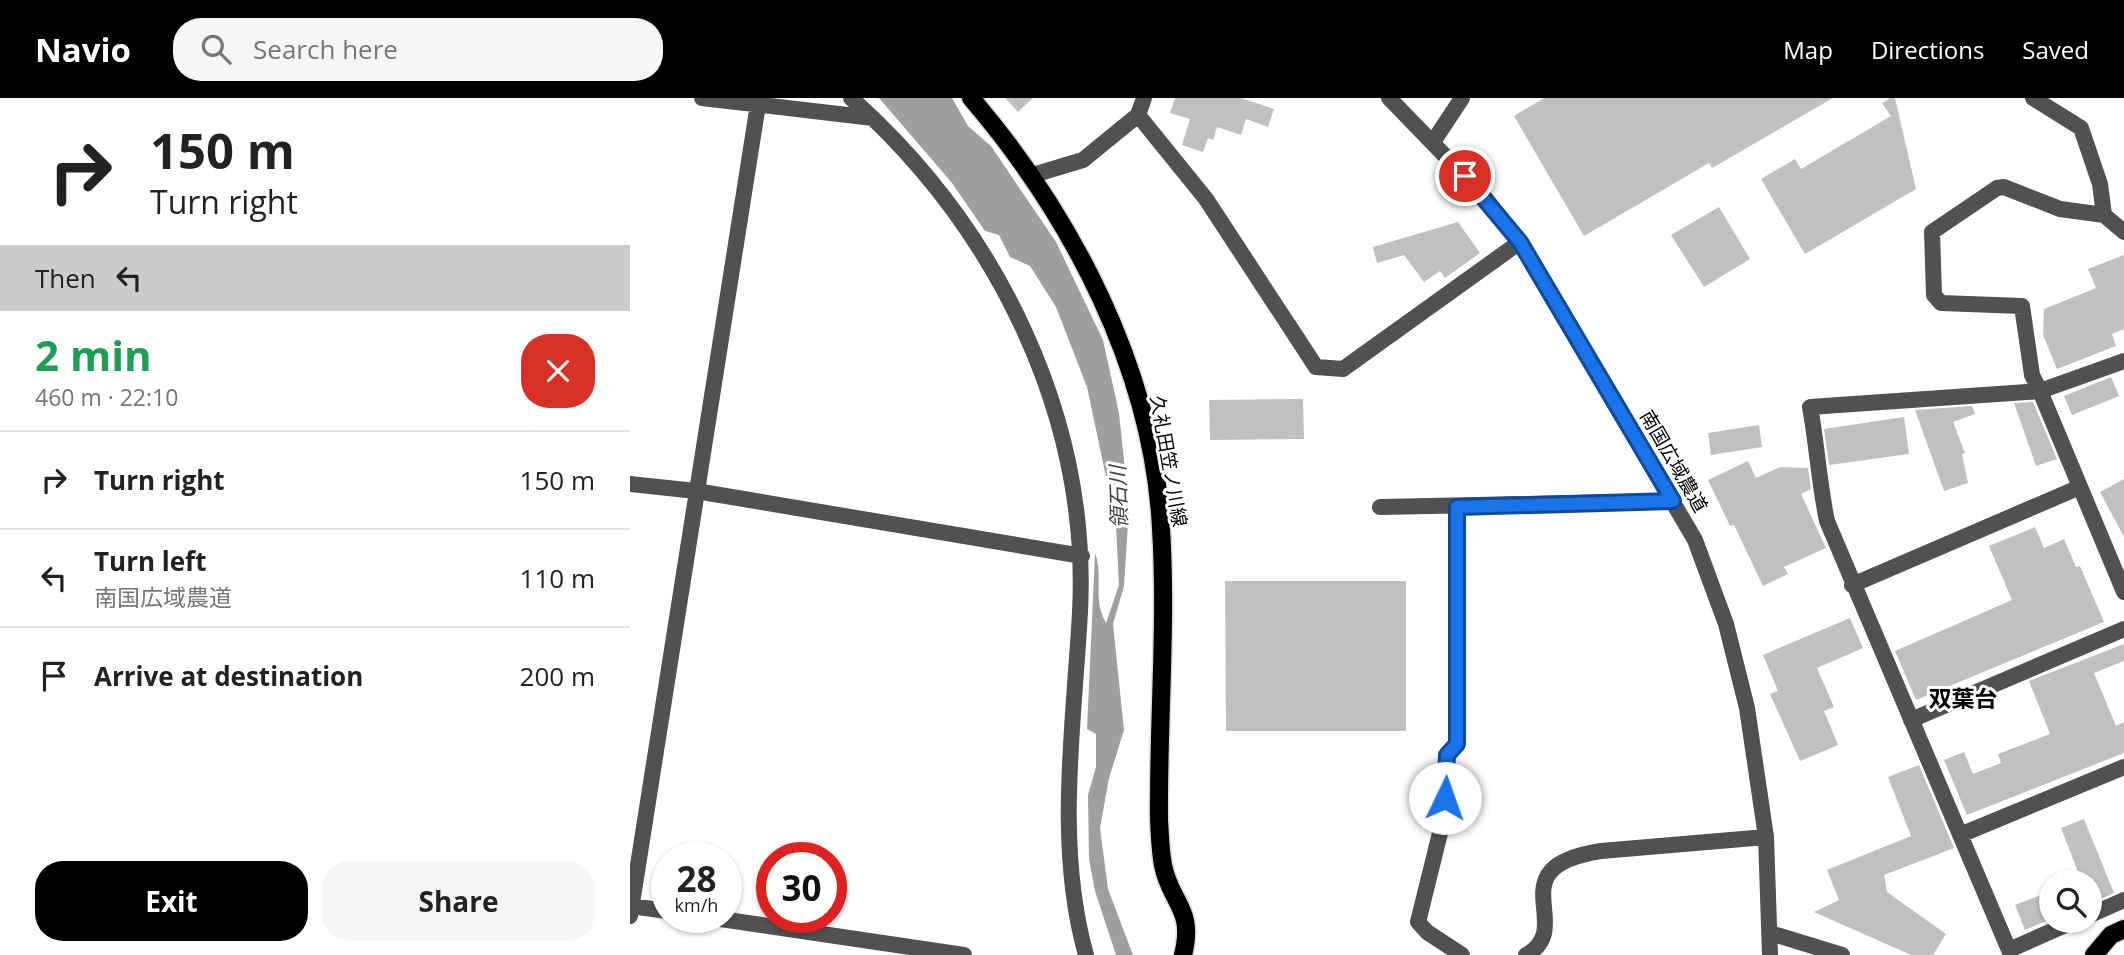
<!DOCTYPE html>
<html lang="en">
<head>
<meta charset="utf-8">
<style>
  body { margin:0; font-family:"Open Sans","Noto Sans JP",sans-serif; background:#f6f6f6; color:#222; height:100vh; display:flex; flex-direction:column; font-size:26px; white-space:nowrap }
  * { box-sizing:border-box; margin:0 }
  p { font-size:23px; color:#767676 }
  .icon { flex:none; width:38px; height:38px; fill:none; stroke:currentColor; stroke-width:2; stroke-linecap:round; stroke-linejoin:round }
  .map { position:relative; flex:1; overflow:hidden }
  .sheet { display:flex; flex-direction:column; background:#fff; width:630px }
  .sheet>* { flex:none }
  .banner { background:#fff; color:#222; overflow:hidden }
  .controls { position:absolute; left:1409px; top:772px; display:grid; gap:14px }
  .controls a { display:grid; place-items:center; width:63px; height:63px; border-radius:50%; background:#fff; box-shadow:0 2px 5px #0004; font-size:35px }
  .speed { position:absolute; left:21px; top:744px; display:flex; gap:14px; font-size:35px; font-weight:700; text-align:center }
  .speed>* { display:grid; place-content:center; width:91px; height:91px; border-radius:50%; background:#fff; box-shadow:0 2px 5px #0004; line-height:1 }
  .speed small { font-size:18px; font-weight:400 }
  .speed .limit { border:10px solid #d22; background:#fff; color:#111 }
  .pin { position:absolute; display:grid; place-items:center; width:60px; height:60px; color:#fff; margin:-30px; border:4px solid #fff; border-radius:50%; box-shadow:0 2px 7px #0007 }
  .me { position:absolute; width:77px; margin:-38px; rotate:3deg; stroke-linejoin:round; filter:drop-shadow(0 0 5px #0008) }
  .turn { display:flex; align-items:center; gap:24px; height:147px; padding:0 35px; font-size:32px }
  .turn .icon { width:91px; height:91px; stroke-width:2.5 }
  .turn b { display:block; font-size:49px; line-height:60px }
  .then { display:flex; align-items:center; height:66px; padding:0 35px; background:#0003; gap:14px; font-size:26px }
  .round { display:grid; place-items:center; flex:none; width:74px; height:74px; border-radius:28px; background:#f6f6f6 }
  .headline { display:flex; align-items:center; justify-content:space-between; height:119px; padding:0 35px }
  h1 { font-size:42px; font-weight:700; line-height:52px; color:#1e9e55 }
  .cta { display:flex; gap:14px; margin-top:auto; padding:14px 35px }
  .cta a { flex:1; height:80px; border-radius:28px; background:#000; color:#fff; font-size:28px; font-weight:700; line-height:80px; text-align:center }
  .cta a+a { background:#f6f6f6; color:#222 }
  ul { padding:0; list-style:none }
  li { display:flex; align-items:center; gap:21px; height:98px; padding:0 35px; border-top:2px solid #e0e0e0 }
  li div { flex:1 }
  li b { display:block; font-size:26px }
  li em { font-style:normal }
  header { display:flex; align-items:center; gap:42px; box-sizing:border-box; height:98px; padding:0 35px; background:#000; color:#fff }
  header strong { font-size:33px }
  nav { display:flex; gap:38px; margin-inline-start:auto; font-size:24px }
  .search { width:490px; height:63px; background:#f6f6f6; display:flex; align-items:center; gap:18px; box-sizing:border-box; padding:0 24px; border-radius:28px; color:#767676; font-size:26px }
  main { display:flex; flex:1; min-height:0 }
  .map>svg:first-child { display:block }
</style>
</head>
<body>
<header>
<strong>Navio</strong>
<div class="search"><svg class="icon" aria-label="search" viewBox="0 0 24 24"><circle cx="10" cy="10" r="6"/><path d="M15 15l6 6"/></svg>Search here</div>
<nav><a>Map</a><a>Directions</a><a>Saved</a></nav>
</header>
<main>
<section class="sheet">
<div class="banner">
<div class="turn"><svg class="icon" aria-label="right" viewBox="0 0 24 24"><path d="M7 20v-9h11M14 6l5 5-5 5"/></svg><div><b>150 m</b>Turn right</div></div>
<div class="then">Then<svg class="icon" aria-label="left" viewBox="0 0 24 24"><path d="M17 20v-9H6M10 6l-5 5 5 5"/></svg></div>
</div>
<div class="headline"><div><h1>2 min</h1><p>460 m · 22:10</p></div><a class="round" style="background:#d93025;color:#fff"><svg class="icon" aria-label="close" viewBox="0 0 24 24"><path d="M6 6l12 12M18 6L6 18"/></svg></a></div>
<ul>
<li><svg class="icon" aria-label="right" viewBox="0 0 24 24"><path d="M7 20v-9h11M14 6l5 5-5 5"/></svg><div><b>Turn right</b></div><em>150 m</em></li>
<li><svg class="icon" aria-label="left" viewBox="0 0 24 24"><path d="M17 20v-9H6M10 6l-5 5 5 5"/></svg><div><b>Turn left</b><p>南国広域農道</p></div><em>110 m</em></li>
<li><svg class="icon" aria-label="arrive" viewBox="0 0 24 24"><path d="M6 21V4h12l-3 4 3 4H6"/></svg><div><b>Arrive at destination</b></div><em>200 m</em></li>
</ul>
<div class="cta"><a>Exit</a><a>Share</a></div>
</section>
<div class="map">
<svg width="1494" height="857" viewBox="0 0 1494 857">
  <rect width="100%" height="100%" fill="#fff"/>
  <path fill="#9f9f9f" d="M249,0H322L338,28L361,48L426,144L473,242L489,315L499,410L494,488L483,526L494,632L479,680L470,730L478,791L503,857H486L465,793L459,761L458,697L466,669V636L457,631L465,455C474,479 462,500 476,525L489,487L486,426L457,289L426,209L400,168L380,159L369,137L355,133L322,85Z"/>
  <path fill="#c0c0c0" d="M375,0H403L388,14Z
    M545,0H611L644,11L638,29L616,21L611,37L587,29L583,42L578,40L573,54L552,47L560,21L540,15Z
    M914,0H1203L1082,70L1079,65L954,138L884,18Z
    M1260,0H1265L1286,91L1175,156L1131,81L1165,61L1171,71L1261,18L1252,5Z
    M1089,109L1120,161L1074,189L1041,137Z
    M828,124L850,155L815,180L810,173L794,184L774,157L747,165L743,149Z
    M1494,157V231L1482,236L1486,248L1427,271L1413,237L1414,211L1466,190L1458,171Z
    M1481,279L1489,298L1442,317L1434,298Z
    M673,301L674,341L580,342L579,302Z
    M1403,304L1427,361L1406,368L1384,305Z
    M1342,308L1345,316L1323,324L1335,355L1332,356L1338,385L1314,393L1285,312Z
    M1274,319L1279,356L1199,367L1194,331Z
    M1129,327L1132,349L1081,357L1078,335Z
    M1118,363L1126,380L1150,369L1178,370L1181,391L1171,396L1196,450L1154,469L1158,476L1133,488L1104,427L1100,428L1078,382Z
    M1494,381V439L1470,394Z
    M1405,429L1414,450L1434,441L1446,469L1450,468L1474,524L1286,602L1265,553L1382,502L1359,448Z
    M595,483H776V633H596Z
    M1220,520L1233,550L1187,570L1204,609L1194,613L1208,647L1170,663L1140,596L1148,593L1133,557Z
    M1494,546V563L1464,575L1486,628L1494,624V655L1337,717L1314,662L1334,654L1343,676L1371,665L1368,656L1420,636L1399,583Z
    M1289,667L1324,750L1254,777L1257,794L1316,836L1303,857H1281L1184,814L1209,802L1197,772L1281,738L1258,679Z
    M1454,721L1484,795L1460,806V784H1452L1431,730Z
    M1421,793V821L1395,832L1385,807Z"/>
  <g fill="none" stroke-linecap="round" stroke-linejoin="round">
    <defs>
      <path id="major" d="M341,0C442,118 523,272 531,430C537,527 528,625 529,722C530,736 530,752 533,767C540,805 565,810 553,857
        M1464,857L1481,837L1494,831"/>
    </defs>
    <use href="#major" stroke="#dbdbdb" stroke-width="21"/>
    <path stroke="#515151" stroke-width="16" d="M72,0L243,20
      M221,0C366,129 460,317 450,514C444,626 425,747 456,857
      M759,0L851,95L890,144L1065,442L1096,526L1117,610L1136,739L1140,857
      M1403,0L1451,30L1470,86L1474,117L1494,134
      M508,17L514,0
      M803,44L832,0
      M403,77L453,62L508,17L576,101L686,269L713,271L890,144
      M1474,117L1430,111L1374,89L1367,90L1302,134L1304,197L1311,205L1392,208L1402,277L1410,293L1494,263
      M0,386L66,393L452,458
      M750,409L1043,403
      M827,409V646L817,657L813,723L788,824L797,834L832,857
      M1222,487L1450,389
      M1281,622L1494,531
      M1330,737L1494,669
      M0,808L37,813
      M1460,817L1494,802
      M0,818L129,0
      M77,819L334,857
      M1447,822L1379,852L1197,423C1189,385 1187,347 1180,309L1410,293L1494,494
      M1140,835L1212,857
      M896,857C948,829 865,769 971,753L1136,739"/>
    <use href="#major" stroke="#000" stroke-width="18"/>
  </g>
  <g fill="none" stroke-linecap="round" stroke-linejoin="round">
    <defs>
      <path id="route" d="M815,700L817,657L827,646V409L1043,403L890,144L835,78"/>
    </defs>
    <use href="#route" stroke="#114b97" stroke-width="18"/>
    <use href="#route" stroke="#1a73e8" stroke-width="12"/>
  </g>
  <g text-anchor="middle" stroke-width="6" stroke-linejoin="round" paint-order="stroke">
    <g font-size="19" fill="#000" stroke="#fff">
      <text transform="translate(539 363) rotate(80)" y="7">久礼田笠ノ川線</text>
      <text transform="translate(1044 363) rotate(60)" y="7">南国広域農道</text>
    </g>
    <g font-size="21" font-style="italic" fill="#404040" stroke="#fff">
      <text transform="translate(489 399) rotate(-92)" y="7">領石川</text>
    </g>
    <g font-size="23" font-weight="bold" fill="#000" stroke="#fff">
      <text x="1333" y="609">双葉台</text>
    </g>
  </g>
</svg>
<div class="controls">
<a><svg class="icon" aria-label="search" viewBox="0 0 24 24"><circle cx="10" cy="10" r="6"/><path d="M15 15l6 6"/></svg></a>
</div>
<div class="speed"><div>28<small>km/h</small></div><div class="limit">30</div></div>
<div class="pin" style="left:835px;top:78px;background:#d93025"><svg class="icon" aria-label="arrive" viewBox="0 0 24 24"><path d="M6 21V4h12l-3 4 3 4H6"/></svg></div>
<svg class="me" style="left:815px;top:700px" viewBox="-20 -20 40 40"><circle r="19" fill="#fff"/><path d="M0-13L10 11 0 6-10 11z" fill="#1a73e8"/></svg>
</div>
</main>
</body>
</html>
